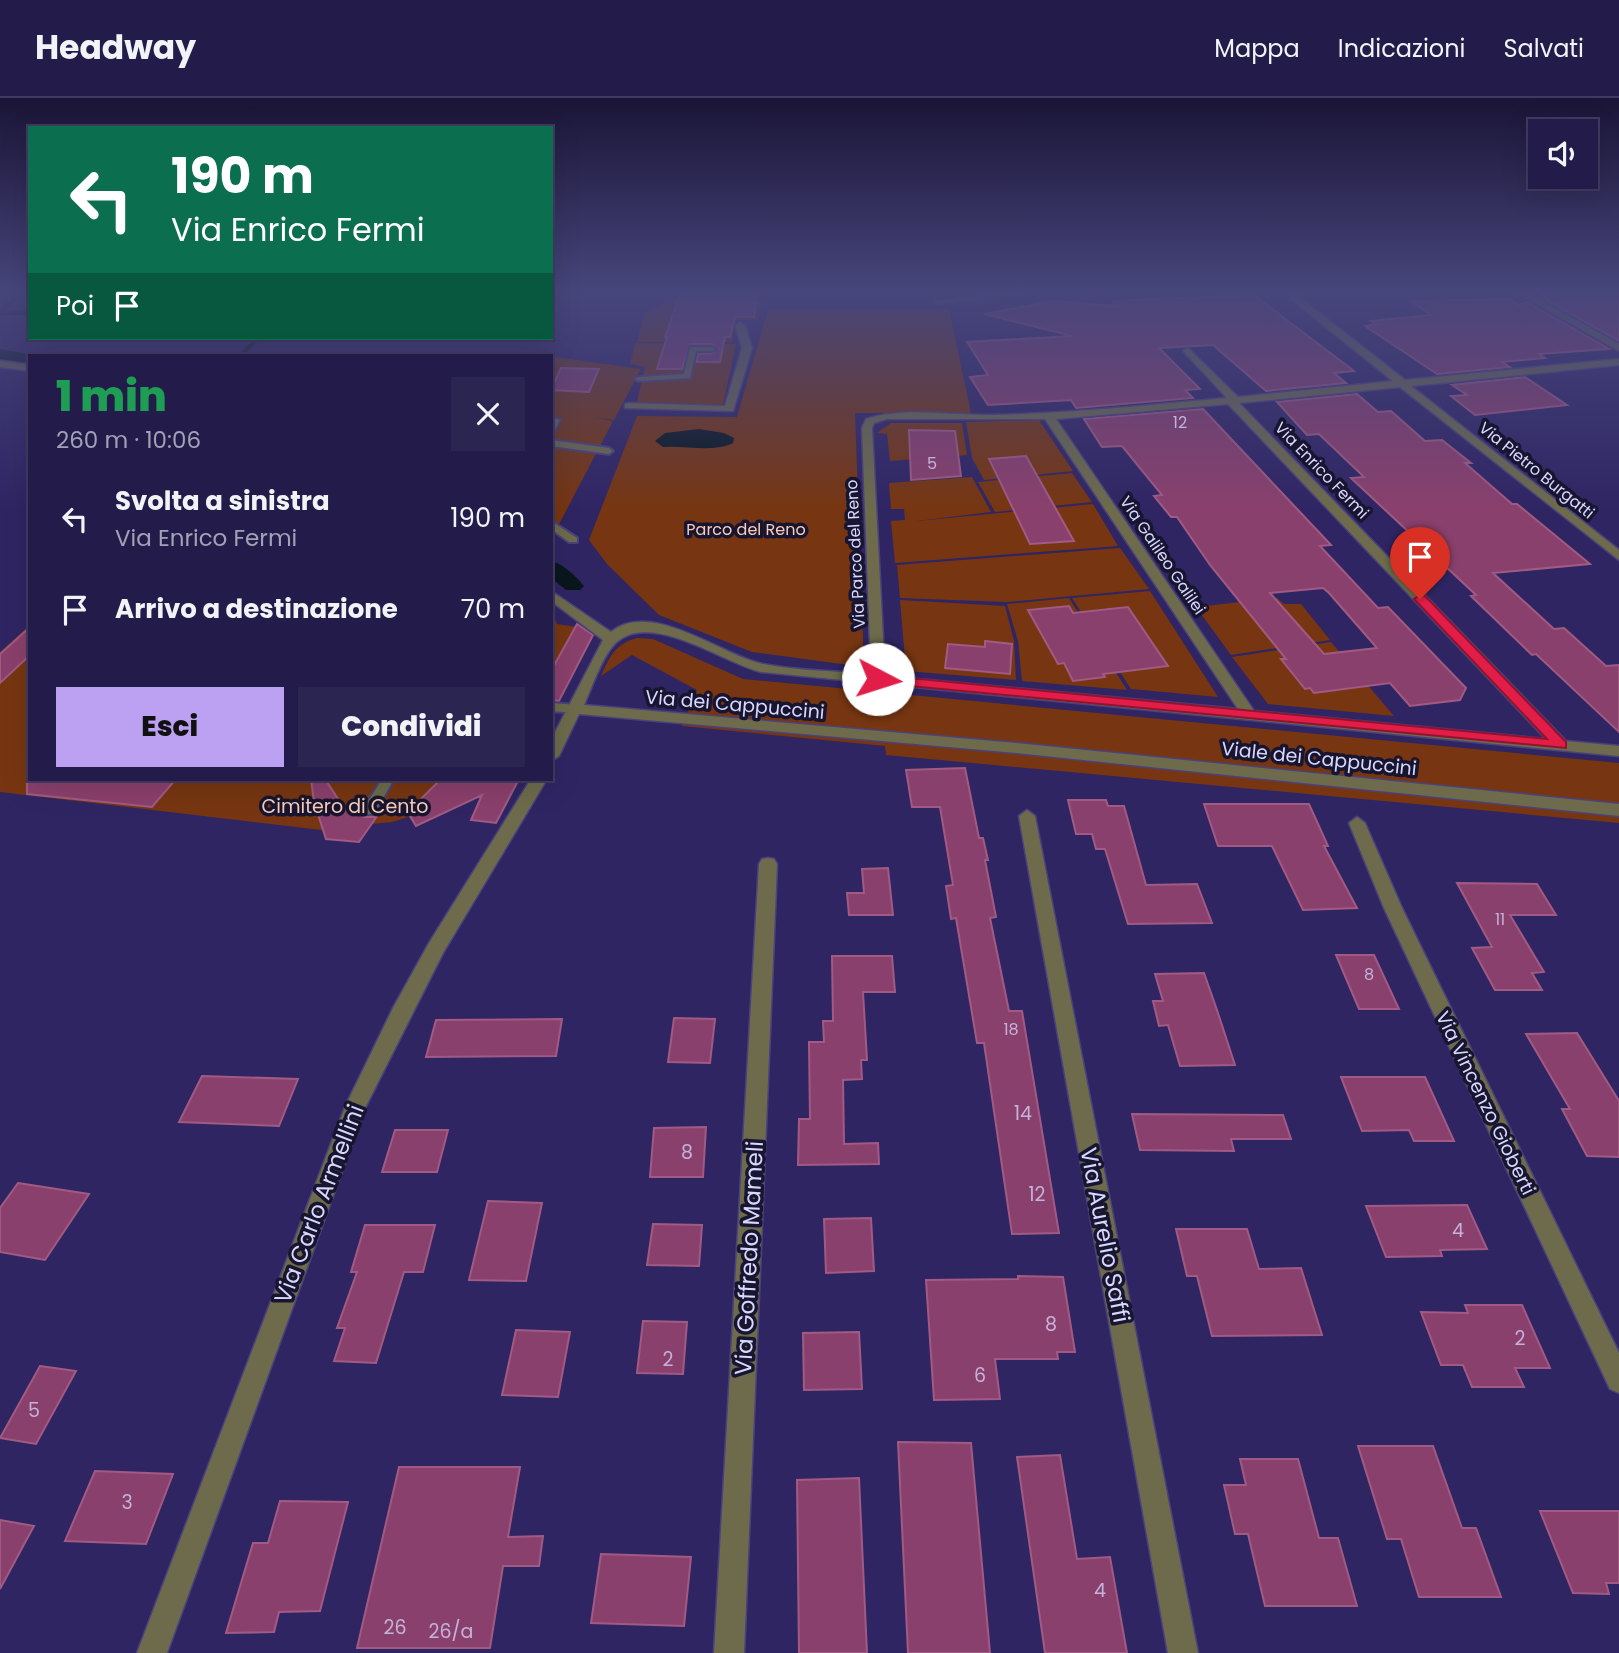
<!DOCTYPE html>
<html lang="it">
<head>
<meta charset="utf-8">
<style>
  body { margin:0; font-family:Poppins,sans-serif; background:#2b2551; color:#f1f3f6; height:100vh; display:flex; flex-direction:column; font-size:26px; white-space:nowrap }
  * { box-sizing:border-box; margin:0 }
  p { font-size:23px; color:#a3a1b5 }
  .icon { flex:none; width:38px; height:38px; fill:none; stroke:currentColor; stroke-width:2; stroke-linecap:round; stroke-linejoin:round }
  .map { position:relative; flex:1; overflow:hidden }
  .sheet { position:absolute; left:28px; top:256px; width:525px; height:427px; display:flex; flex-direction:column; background:#231c4a; border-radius:0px; box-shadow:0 7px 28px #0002,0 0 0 2px #403a62 }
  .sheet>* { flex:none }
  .guide { position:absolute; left:28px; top:28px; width:525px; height:214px; border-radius:0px; box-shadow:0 7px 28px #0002,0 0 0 2px #403a62; background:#0b6e4f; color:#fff; overflow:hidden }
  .fabs { position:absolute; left:1528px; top:21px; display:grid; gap:14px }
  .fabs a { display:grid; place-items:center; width:70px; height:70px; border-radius:0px; background:#231c4a; box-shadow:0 7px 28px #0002,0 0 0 2px #403a62; font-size:35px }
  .pin { position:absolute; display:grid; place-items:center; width:60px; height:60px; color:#fff; margin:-72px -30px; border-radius:50% 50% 50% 0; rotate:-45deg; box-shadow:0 0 7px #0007 }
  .pin .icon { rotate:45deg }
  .me { position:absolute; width:77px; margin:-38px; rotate:95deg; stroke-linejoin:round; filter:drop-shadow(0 0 5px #0008) }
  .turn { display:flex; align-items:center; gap:24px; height:147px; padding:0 28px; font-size:32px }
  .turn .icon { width:91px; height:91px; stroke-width:2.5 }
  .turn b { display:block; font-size:49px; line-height:60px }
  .then { display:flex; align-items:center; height:66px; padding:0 28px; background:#0003; gap:14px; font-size:26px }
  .round { display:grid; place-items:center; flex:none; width:74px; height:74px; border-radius:0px; background:#2b2551 }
  .headline { display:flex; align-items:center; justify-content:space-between; height:119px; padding:0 28px }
  h1 { font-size:42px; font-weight:800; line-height:52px; color:#1e9e55 }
  .button { display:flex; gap:14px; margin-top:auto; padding:14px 28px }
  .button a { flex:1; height:80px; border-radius:0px; background:#bca0f2; color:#111; font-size:28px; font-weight:800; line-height:80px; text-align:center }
  .button a+a { background:#2b2551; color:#f1f3f6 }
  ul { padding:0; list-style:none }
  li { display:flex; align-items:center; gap:21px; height:91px; padding:0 28px }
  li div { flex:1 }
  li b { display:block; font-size:26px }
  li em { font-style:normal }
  header { display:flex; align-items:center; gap:42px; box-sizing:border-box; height:98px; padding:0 35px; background:#231c4a; border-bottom:2px solid #403a62 }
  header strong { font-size:33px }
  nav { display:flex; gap:38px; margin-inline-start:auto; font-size:24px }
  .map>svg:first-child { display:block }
</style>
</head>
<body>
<header>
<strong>Headway</strong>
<nav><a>Mappa</a><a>Indicazioni</a><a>Salvati</a></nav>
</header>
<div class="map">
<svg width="1619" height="1555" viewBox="0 0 1619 1555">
  <rect width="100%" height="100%" fill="#2f2563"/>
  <path fill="#773611" d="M674,201L761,204L758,222H736L732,244H637L645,215Z
    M768,211H949L971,315H855L864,569L752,554L659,517L607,466L589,442L637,318L737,319Z
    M635,245L736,246L723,307L637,304L645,269L630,266Z
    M554,259L641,271L614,322L594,319L613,323L555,434L551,432V262Z
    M1039,322L1073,373L984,382L972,360L966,324Z
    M891,325H962L967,357L890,363L887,336L877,335Z
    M1072,375L1092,404L995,414L978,384Z
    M972,379L991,414L917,423L1093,406L1118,448L895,465L891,423L905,422L904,411H891L889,385Z
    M1120,450L1149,491L1007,504L900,500L897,467Z
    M1150,493L1218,599L1131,591L1072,500Z
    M1069,500L1127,592L1022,583L1018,543L1007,506Z
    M1277,500L1284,506H1301L1330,542L1231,557L1196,509Z
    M900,502L1005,508L1014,543L1016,582L906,573Z
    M551,512L557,526L584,530L580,539L590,542L551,617Z
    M30,527V681H519L496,725L471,722L483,696L392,724L372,726L359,744L335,742L338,734L0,694V554Z
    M637,540L653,541L743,581L1619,665V725L886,657L885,648L682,628L697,592L632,557L601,578C610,558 615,546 637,540Z
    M1331,544L1394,618L1268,606L1232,559Z"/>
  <path fill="#09171d" d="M699,331L724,335L734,340L733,345C712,355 686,347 663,349L655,343L665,335Z"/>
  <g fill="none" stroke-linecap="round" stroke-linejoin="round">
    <path stroke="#09171d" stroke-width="4.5" d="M0,196H20L0,214
      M0,215H30
      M241,257L258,240"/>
    <path fill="#09171d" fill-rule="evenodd" d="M0,251L36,257H30V265L0,261Z
      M551,463C563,466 576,478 584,488L580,492H566L551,480Z"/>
  </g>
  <path fill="#8a406c" stroke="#a15a83" stroke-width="2" fill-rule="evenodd" d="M681,194H758L754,219H735L730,239H725L720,264H696L698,256L713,255L718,250L712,246H690L682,271H657L667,239H665Z
    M1548,194H1619V243L1539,198Z
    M1254,197L1354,273L1334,275L1346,285L1266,293L1213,247L1159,250L1200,291L1185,292L1193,300L1076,310L1071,302L988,307L970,279L988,277L967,244L1072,238L984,216L1054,203L1116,208L1113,203Z
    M1510,201L1519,207L1527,204L1609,251L1539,256L1545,260L1502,264L1510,269L1437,276L1365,228L1376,226L1371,223L1430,217L1411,203Z
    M561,270L599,271L589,294L551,292Z
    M1525,279L1567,307L1475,317L1451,298L1467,297L1452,287Z
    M1357,296L1378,314L1391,313L1425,343L1442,342L1471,365H1465L1512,406H1517L1590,466L1493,475L1554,531L1564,530L1606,568L1619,567V634L1536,556L1532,557L1471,498L1476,497L1351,380L1364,379L1319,336L1307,337L1277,304Z
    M1203,311L1331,447L1320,448L1378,510L1388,509L1466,590L1460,602L1410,608L1390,585L1314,595L1310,590L1305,591L1281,561H1286L1210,467L1177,419H1171L1154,398L1162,397L1122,348L1102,349L1084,321ZM1323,490L1329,495L1377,550L1324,556L1270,495Z
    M909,332L955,333L961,378L911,382Z
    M1026,358L1074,443L1030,446L989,361Z
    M1069,508L1073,515L1128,509L1168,568L1103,576L1105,579L1073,583L1064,565L1058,566L1028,512Z
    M577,526L593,537L559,603L551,602V573Z
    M30,529V557L0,585V556Z
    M985,543L1012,546L1010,576L945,570L948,546L985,549Z
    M965,670L979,740H983L988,762H985L996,819L990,820L1009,913H1022L1059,1135L1012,1136L984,945H977L956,820L951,821L946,788L953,787L940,709H912L906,672Z
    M27,681H176L152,709L27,696Z
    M311,681H325L344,710L360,712L364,719H374L380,714L359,744L326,741L314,704Z
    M441,681H519L496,725L471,722L482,697L416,728L405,710L418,704Z
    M1068,702H1106L1108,708H1124L1146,787L1197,786L1212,825L1128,826L1105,751H1096L1092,736H1076Z
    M1204,706H1309L1328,748H1324L1357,810L1303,812L1272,748H1218Z
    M888,770L893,817H849L847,795H864L862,771Z
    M1457,785L1537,786L1556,817H1510L1544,874L1532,875L1542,892H1495L1472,850L1492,849Z
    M1336,857H1374L1399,911H1359Z
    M832,858H892L895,894H863L867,962H861L862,981L843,982L844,1046L878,1045L879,1066L798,1067L799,1021H810L809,944H824L823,923H833Z
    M1204,875L1217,912L1235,967L1180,968L1168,927L1159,928L1153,903H1163L1155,876Z
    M674,920L715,921L710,965L668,964Z
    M562,921L556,958L426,959L436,922Z
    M1577,935L1619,1003V1059L1587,1058L1562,1011H1570L1526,936Z
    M202,978L298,981L279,1028L179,1024Z
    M1341,979H1425L1454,1043H1414L1409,1032L1362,1033Z
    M1132,1016L1283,1017L1291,1041H1231L1234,1053L1140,1052Z
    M706,1029L703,1079H650L654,1030Z
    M395,1032H448L437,1074H382Z
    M18,1085L89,1096L45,1162L0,1154V1110Z
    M488,1103L542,1105L526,1183L469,1182Z
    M1467,1107L1487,1151L1440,1152L1442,1158L1386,1159L1366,1108Z
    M871,1120L874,1173L826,1175L824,1121Z
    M653,1126L702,1127L699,1168L647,1167Z
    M365,1127H435L423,1174H404L376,1265L334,1263L345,1230H337L357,1174H351Z
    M1176,1131H1247L1259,1171L1301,1170L1322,1237L1212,1238L1197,1178H1187Z
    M1018,1178L1063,1179L1075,1254H1057L1058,1261H995L1000,1301L934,1302L926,1182L1018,1181Z
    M1465,1207H1522L1550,1270H1515L1524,1289H1472L1463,1267H1441L1421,1214L1468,1215Z
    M643,1223L687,1224L683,1276L637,1275Z
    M516,1232L570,1234L558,1299L502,1297Z
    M859,1234L862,1291L804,1292L803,1235Z
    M40,1268L76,1273L36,1346L0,1340Z
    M898,1344L971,1345L990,1555H908Z
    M1358,1348H1433L1462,1430H1476L1501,1499H1419L1401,1441H1387Z
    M1060,1357L1077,1461L1110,1459L1127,1555H1045L1017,1359Z
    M1240,1361H1298L1319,1440H1338L1357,1508H1265L1248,1436H1235L1224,1387H1246Z
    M399,1369H520L508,1439L543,1438L539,1468H503L490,1550H357Z
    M95,1373L173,1376L146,1446L65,1443Z
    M859,1380L867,1555H799L797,1382Z
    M280,1403L348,1404L320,1513L279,1514L274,1534L226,1535L253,1445H268Z
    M1540,1413H1619V1485H1606L1609,1496L1573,1495Z
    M0,1422L34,1428L0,1491Z
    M601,1456L691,1459L684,1528L591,1525Z"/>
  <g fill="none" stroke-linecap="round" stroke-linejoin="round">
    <defs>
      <path id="lane" d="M690,249H712L716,251L712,253H696L690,280L639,283L635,281L639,279L684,276Z
        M553,320L560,322L554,333L551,334Z
        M551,342L609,350L613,353L609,356L551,348Z
        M551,423L577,440V444H569L551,431Z
        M551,605L576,607L582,611L576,615L551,613Z
        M382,681H394L374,716H364L362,713Z"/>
      <path id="street" d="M1001,194H1037L938,206L934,203Z
        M1291,194H1299V199L1405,282L1619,261V267L1411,288L1619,452V462L1400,289L1239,305L1566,643L1619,648V658L761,574C721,564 645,508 612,549C600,564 592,589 584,607L1016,645L1619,706V718L1016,655L579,616L559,658L551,663V642L603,542L551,503V493L611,534C652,501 722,558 763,566C798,573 835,573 871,576L862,330L866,321C906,308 952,318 993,317C1072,315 1149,307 1227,300L1185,255L1183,253L1188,250L1238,299L1393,283L1292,202ZM1228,306L1546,641L1254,613L1056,321ZM887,321H1045L1238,611L885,578L872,330L874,325Z
        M1515,194H1526L1619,246V253Z
        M740,224L745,227L752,250L733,313L625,310V306L629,305L725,308L742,250L735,227Z
        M0,263L30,267V273L0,269Z
        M531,681H547L443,855L365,1010L167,1555H137L345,1009L393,910L429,845Z
        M1027,712L1035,718L1198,1555H1168L1019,718Z
        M1357,719L1365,725L1402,810L1619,1255V1295L1610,1291L1384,810L1349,725Z
        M768,760L774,761L777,766L744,1555H714L759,766L762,761Z"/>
    </defs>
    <use href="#lane" stroke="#4a427c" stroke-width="4"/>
    <use href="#street" stroke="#4a427c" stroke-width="3"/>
    <use href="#lane" fill="#6d6b4b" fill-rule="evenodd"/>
    <use href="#street" fill="#6d6b4b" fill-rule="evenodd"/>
  </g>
  <linearGradient id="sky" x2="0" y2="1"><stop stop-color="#1a1436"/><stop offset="0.47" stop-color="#47467c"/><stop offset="1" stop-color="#47467c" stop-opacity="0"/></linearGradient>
  <rect width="1619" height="412" fill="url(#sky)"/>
  <path fill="#e11d48" stroke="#92132f" stroke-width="2" d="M1420,497L1425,498L1566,644V650L878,585L872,581L878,577L1547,641L1416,503L1414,501Z"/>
  <g text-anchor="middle" stroke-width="7" stroke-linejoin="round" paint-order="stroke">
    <g font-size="16" fill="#c4b2da">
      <text x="1180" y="330">12</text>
      <text x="932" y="371">5</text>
      <text x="1500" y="827">11</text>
      <text x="1369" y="882">8</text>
      <text x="1011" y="937">18</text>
    </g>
    <g font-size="16" fill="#d8d8fe" stroke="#181530">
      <text transform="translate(1322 372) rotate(46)" y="6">Via Enrico Fermi</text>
      <text transform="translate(1537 372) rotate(39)" y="6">Via Pietro Burgatti</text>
      <text transform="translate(855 456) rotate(-93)" y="6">Via Parco del Reno</text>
      <text transform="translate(1163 457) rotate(56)" y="6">Via Galileo Galilei</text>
    </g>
    <g font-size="16" fill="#f8ccb7" stroke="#181530">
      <text x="746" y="437">Parco del Reno</text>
    </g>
    <g font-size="19" fill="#d8d8fe" stroke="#181530">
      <text transform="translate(735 606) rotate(5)" y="7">Via dei Cappuccini</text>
      <text transform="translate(1319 660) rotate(6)" y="7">Viale dei Cappuccini</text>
      <text transform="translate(1486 1005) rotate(64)" y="7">Via Vincenzo Gioberti</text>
    </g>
    <g font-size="19" fill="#f8ccb7" stroke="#181530">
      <text x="345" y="715">Cimitero di Cento</text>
    </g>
    <g font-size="19" fill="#c4b2da">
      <text x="1023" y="1022">14</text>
      <text x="687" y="1061">8</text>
      <text x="1037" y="1103">12</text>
      <text x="1458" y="1139">4</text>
      <text x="1051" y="1233">8</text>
      <text x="1520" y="1247">2</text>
      <text x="668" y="1268">2</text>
      <text x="980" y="1284">6</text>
      <text x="34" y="1319">5</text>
      <text x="127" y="1411">3</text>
      <text x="1100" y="1499">4</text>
      <text x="395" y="1536">26</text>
      <text x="451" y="1540">26/a</text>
    </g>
    <g font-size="23" fill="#d8d8fe" stroke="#181530">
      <text transform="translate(319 1106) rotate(-69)" y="8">Via Carlo Armellini</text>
      <text transform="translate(1105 1137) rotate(79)" y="8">Via Aurelio Saffi</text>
      <text transform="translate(749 1160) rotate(-87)" y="8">Via Goffredo Mameli</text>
    </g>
  </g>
</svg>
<div class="fabs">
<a><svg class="icon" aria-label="sound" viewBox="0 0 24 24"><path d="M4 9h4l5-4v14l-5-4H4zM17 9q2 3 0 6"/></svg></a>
</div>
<div class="pin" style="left:1420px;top:501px;background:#d93025"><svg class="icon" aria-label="arrive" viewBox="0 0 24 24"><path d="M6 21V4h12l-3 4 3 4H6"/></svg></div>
<svg class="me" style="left:878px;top:581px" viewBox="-20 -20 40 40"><circle r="19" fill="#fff"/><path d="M0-13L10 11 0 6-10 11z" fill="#e11d48"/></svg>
<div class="guide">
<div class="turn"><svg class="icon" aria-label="left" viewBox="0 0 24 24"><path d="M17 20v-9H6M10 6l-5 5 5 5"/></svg><div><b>190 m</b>Via Enrico Fermi</div></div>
<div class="then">Poi<svg class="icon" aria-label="arrive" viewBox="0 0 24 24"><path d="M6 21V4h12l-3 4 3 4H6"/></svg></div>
</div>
<section class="sheet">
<div class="headline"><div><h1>1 min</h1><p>260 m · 10:06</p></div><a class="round"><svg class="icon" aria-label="close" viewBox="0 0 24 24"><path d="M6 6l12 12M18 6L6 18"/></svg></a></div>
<ul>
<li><svg class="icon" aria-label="left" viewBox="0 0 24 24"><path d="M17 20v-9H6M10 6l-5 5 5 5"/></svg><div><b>Svolta a sinistra</b><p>Via Enrico Fermi</p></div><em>190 m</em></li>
<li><svg class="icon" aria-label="arrive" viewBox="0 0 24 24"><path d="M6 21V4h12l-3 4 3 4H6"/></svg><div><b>Arrivo a destinazione</b></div><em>70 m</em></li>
</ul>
<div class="button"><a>Esci</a><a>Condividi</a></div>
</section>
</div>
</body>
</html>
